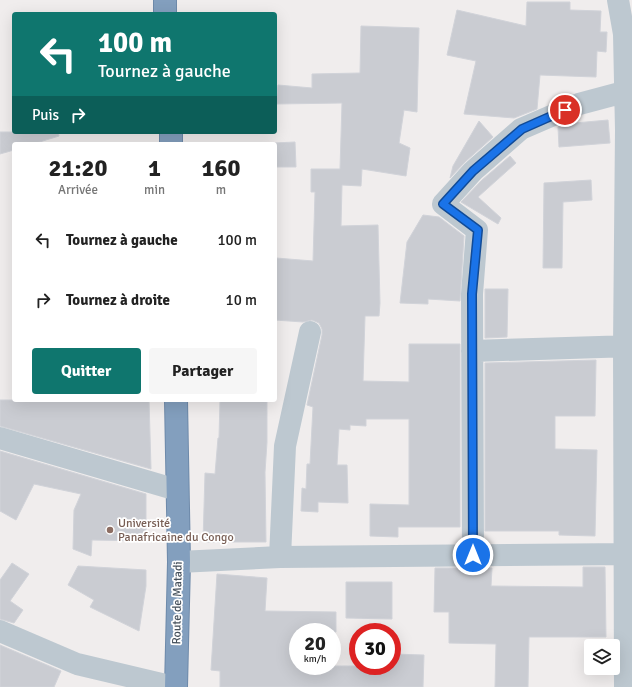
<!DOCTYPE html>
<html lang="fr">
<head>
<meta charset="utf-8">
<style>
  body { margin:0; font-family:Signika,sans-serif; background:#f6f6f6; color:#222; height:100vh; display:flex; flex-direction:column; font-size:15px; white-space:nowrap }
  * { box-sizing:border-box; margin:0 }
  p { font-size:13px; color:#767676 }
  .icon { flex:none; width:22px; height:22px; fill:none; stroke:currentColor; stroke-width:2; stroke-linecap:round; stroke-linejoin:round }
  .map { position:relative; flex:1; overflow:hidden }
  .panel { position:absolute; left:12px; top:142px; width:265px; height:260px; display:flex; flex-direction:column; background:#fff; border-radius:4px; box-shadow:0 4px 16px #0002 }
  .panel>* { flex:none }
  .guide { position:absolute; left:12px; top:12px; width:265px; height:122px; border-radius:4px; box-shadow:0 4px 16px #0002; background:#0f766e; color:#fff; overflow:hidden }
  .tools { position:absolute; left:584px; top:639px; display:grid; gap:8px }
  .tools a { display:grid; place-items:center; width:36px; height:36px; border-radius:4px; background:#fff; box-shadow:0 4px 16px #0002; font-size:20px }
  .speed { position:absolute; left:289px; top:623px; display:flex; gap:8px; font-size:20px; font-weight:700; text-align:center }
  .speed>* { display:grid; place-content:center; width:52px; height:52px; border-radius:50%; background:#fff; box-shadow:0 4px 16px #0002; line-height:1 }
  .speed small { font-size:10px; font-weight:400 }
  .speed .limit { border:6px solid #d22; background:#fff; color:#111 }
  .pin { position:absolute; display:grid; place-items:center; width:34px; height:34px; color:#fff; margin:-17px; border:2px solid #fff; border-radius:50%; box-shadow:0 1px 4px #0007 }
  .me { position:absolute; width:44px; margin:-22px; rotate:0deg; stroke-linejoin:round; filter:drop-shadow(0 0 3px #0008) }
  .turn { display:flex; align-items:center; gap:14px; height:84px; padding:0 20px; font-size:18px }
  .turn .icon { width:52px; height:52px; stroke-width:2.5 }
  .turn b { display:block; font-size:28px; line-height:34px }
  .then { display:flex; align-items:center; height:38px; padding:0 20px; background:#0003; gap:8px; font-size:15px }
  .eta { display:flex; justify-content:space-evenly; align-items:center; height:68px; text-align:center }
  .eta b { font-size:24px; font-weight:700; line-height:28px }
  .primary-button { display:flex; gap:8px; margin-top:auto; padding:8px 20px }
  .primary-button a { flex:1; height:46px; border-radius:4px; background:#0f766e; color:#fff; font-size:16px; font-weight:700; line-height:46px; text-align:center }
  .primary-button a+a { background:#f6f6f6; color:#222 }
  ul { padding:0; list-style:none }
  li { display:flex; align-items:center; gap:12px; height:60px; padding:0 20px }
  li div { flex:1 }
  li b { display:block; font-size:15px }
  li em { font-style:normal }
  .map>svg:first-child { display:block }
</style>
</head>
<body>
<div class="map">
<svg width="632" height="687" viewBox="0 0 632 687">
  <rect width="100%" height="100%" fill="#f0eded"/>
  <path fill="#caccd2" stroke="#d1d3d9" d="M527,2H570V10L601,11L600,32H607L606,52L597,51L596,77L540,75L537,109L514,118L464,114L476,61L447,55L457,10L526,26Z
    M361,26L419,28L417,112L404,110L399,143L410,148L406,176L362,169L361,186L342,185L341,226L378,225L380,303L379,316H365L363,381L409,382V344H460V527H398V537L370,536V504L409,505V419H366V426L350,425V430L339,429L337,465H347L348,503L318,502V512L301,511L302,488L306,489L307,464H310L313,407L307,405L322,335V329L319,323L312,320L303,322L275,320L276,258L313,261L315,192H311V169H340L342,103L276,104L278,85L312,88V74L360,73Z
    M608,120L610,143L559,147L558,127L564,124Z
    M479,121L493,137L465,162L450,178L453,166Z
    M0,132H58L59,136L33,144H14V150L0,154Z
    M295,142L296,167H275V143Z
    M510,156L516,163L478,197L501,218L498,224L461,202L482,180Z
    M591,180L592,200L563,202L562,268H543L544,183Z
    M423,215L439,217L464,236L460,301L428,299V304L400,303L407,242Z
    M485,289H508L507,337L485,338Z
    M596,360L595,416H555V449L597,450L595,536L559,535V531H485V363Z
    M0,400H149L151,469L0,426Z
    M220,400H267V442L265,472L266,542H203L205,473L215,474L218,438H219Z
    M0,451L146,494V541L92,540L91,556L73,549L74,510L81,494L34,484L16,520L0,511Z
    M12,563L29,574L10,601L23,610L14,623L0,619V580Z
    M78,566L146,570V586L139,631L90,607L94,600L68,585Z
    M583,567H605L606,637H529L528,687H495L496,644L449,643V612H434L435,568H492L491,586L583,587Z
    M217,574L267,578L265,611L336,612V632H298V669L332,670V666H392V654L424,655L423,687H220V671L211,670Z
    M346,582H392V619L346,618Z
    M0,645L61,671L54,687H0Z"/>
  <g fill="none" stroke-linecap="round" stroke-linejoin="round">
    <defs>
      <path id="highway" d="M165,0V14
        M171,132V144
        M176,687L179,562L176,400"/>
    </defs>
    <use href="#highway" stroke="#6e8aaa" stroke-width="24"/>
    <path stroke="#bdc8d0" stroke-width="22" d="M618,0L624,34L626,130L624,347L625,687
      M472,351L632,346
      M0,438L177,490
      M473,555L472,294L477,230L443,204L473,171L521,129L579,104L624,92
      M280,557L285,446L310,332
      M179,562L280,557L632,554
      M0,631L77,664L174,687"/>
    <use href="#highway" stroke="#839fbe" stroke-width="22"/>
  </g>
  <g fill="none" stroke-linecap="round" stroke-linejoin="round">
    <defs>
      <path id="route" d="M473,555L472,294L478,230L443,204L473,171L522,129L565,110"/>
    </defs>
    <use href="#route" stroke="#114b97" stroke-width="10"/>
    <use href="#route" stroke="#1a73e8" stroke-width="7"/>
  </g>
  <circle fill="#8d6e63" stroke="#fff" stroke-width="1.5" cx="110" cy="530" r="4"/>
  <g text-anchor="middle" stroke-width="3.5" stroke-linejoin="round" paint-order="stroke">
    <g font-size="12" fill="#785e54" stroke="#fff" text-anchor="start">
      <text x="118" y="527">Université<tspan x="118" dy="14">Panafricaine du Congo</tspan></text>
    </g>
    <g font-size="12" fill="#45505b" stroke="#fff">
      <text transform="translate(177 603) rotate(-89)" y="4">Route de Matadi</text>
    </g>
  </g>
</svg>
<div class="tools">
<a><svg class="icon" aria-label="layers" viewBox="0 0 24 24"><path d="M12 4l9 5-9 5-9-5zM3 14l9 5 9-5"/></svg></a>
</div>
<div class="speed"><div>20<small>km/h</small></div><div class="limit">30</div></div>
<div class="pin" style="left:565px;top:110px;background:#d93025"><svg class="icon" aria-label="arrive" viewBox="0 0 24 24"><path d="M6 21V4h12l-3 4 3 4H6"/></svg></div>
<svg class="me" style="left:473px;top:555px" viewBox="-20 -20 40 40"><circle r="17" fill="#1a73e8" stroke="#fff" stroke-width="3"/><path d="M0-11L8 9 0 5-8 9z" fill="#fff"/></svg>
<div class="guide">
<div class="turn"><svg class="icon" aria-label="left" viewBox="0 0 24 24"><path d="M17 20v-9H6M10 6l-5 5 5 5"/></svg><div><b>100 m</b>Tournez à gauche</div></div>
<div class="then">Puis<svg class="icon" aria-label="right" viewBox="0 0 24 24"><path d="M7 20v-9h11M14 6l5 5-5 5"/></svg></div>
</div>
<section class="panel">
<div class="eta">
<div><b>21:20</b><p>Arrivée</p></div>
<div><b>1</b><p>min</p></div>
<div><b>160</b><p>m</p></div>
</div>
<ul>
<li><svg class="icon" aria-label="left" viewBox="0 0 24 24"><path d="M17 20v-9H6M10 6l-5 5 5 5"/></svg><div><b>Tournez à gauche</b></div><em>100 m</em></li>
<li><svg class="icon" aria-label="right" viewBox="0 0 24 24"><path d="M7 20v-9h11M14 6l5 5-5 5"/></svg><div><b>Tournez à droite</b></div><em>10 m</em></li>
</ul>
<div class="primary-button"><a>Quitter</a><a>Partager</a></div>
</section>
</div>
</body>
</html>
